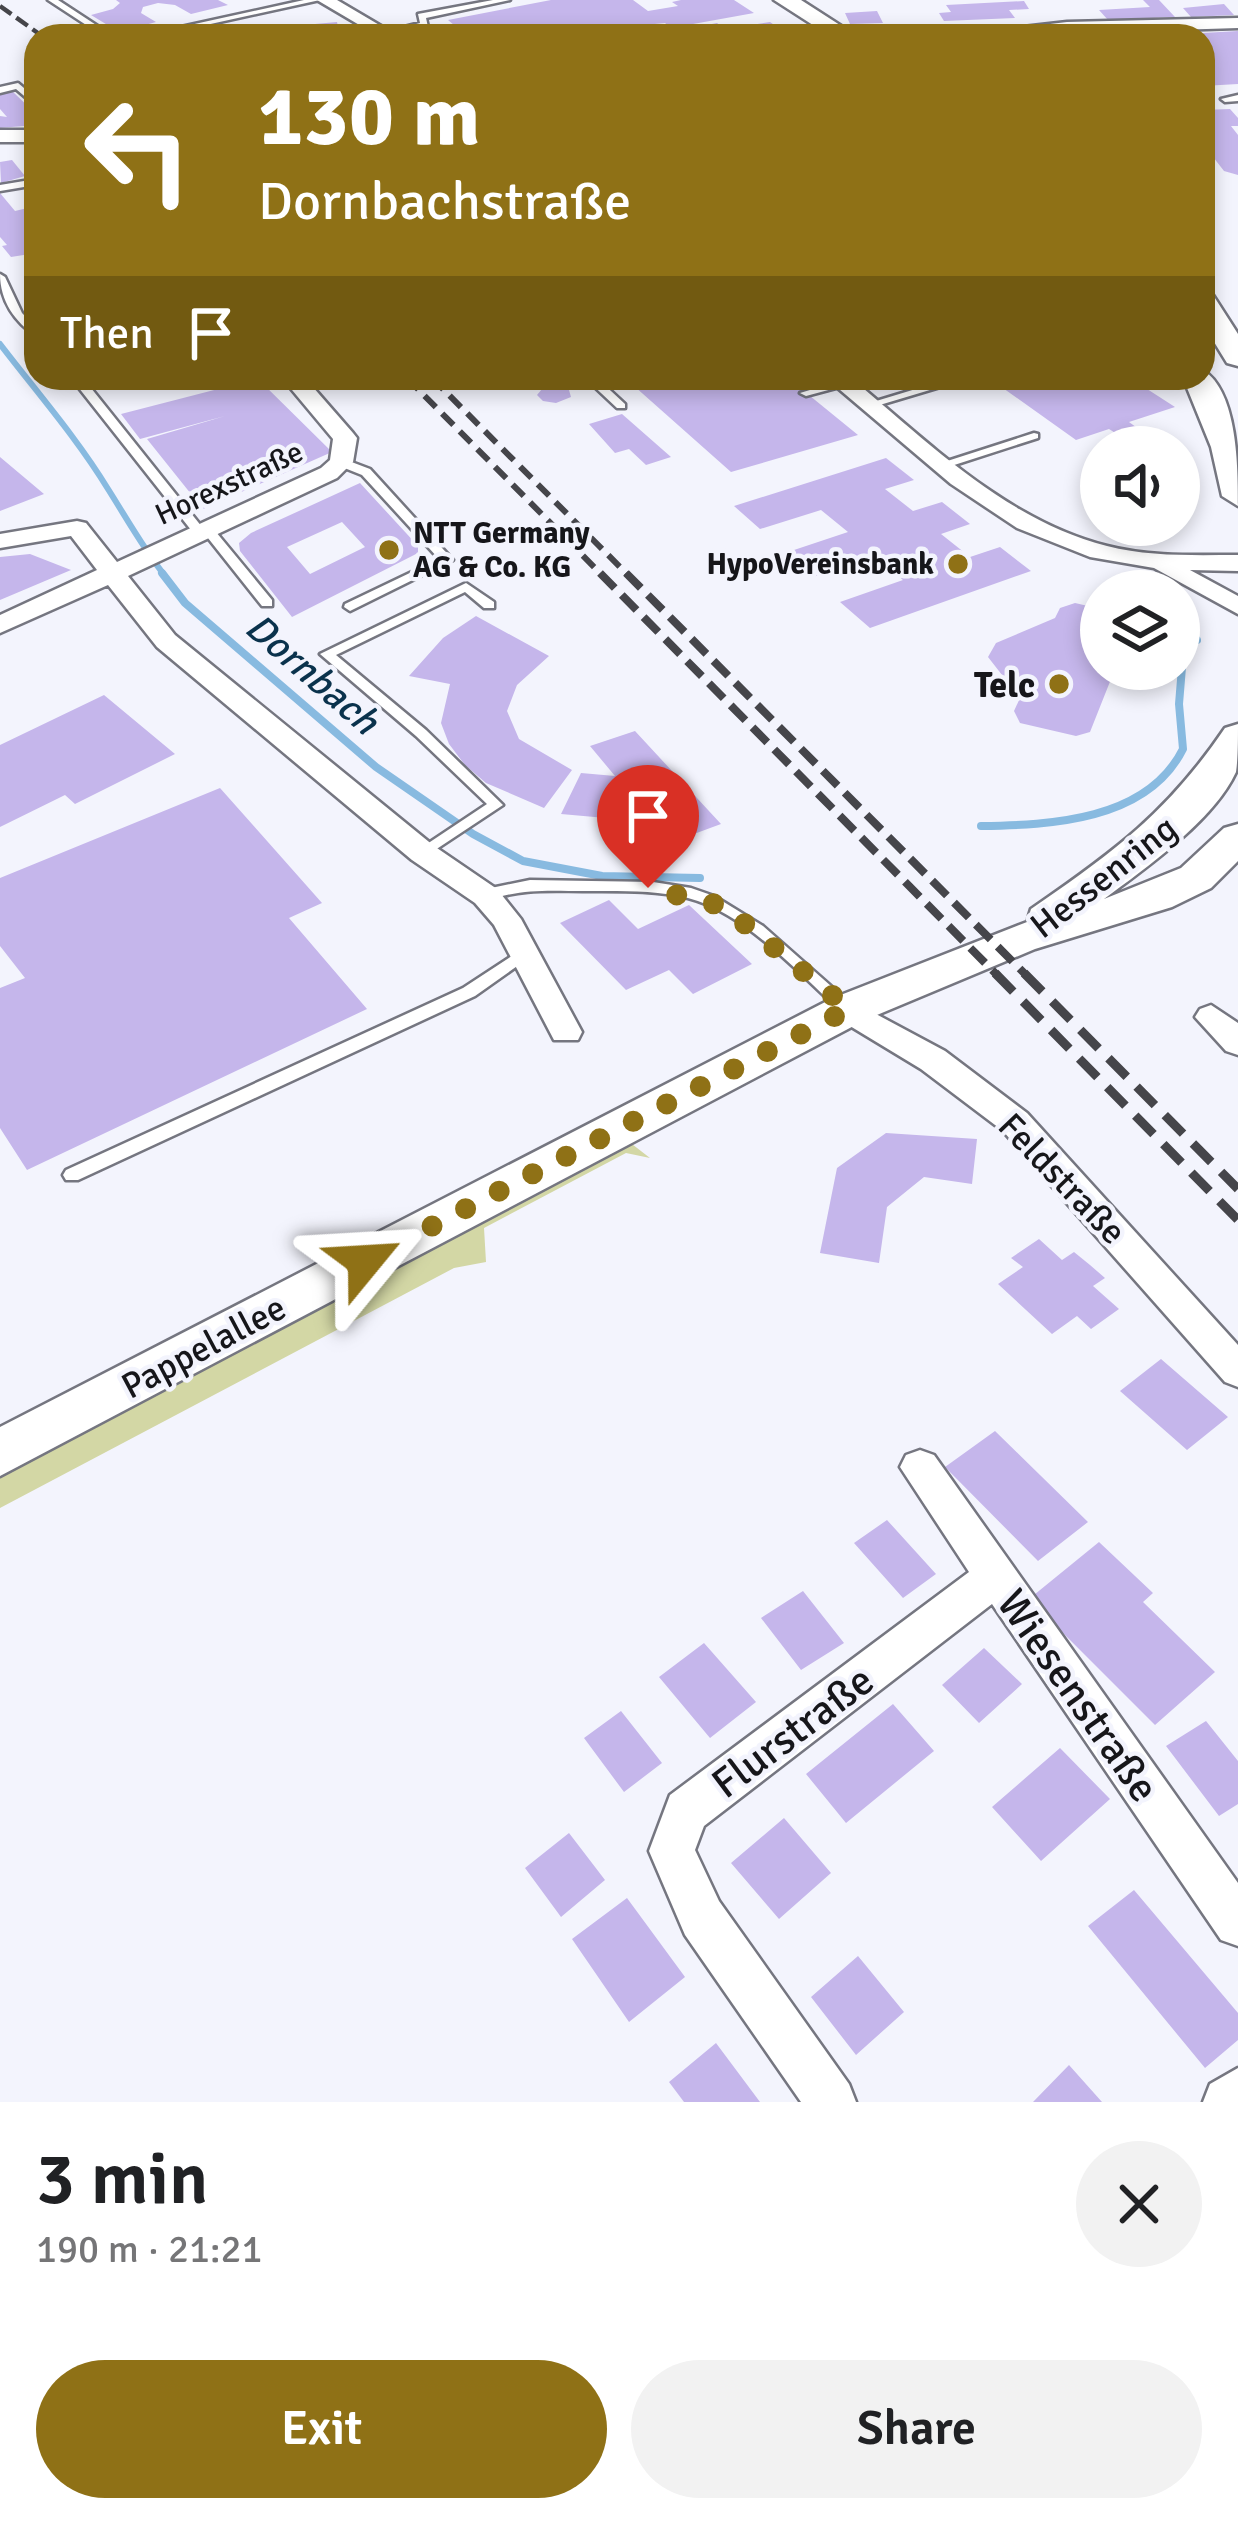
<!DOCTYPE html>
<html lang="en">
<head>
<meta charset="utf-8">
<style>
  body { margin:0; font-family:Signika,sans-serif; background:#f2f2f2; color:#202124; height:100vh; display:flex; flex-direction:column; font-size:45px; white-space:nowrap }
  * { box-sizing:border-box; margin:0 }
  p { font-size:39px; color:#757577 }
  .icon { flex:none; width:66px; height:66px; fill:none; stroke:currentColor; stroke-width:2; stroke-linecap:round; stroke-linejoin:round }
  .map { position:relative; height:2102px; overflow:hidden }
  .sheet { display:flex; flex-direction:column; background:#fff; flex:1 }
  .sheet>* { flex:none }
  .top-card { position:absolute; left:24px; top:24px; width:1191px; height:366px; border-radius:36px; box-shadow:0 6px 18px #0003; background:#8f7116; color:#fff; overflow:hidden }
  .controls { position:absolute; left:1080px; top:426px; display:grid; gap:24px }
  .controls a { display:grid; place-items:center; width:120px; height:120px; border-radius:50%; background:#fff; box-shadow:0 6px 18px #0003; font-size:60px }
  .pin { position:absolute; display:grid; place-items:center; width:102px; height:102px; color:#fff; margin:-123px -51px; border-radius:50% 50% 50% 0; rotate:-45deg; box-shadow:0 0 12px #0007 }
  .pin .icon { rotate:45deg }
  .me { position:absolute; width:132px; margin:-66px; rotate:63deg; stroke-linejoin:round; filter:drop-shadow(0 0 9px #0008) }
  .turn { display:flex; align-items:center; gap:42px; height:252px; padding:0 36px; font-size:54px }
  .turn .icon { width:156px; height:156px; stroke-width:2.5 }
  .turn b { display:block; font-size:84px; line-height:102px }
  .then { display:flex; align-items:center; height:114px; padding:0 36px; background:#0003; gap:24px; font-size:45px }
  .round { display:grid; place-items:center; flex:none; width:126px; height:126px; border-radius:63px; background:#f2f2f2 }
  .headline { display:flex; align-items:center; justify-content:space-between; height:204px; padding:0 36px }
  h1 { font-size:72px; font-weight:600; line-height:90px }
  .action { display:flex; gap:24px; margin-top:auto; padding:24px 36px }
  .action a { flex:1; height:138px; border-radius:72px; background:#8f7116; color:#fff; font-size:48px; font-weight:600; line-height:138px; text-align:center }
  .action a+a { background:#f2f2f2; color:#202124 }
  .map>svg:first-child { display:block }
</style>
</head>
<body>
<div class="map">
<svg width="1238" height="2102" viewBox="0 0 1238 2102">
  <rect width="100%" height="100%" fill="#f3f4fd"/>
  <path fill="#d3d7a5" d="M628,1141L650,1158L626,1153L484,1228L486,1262L454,1268L0,1508V1475Z"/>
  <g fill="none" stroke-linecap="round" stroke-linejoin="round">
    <path stroke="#88bae0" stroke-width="6" d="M0,344C36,391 77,438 108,489C127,519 143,548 165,576"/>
    <path stroke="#88bae0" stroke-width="8" d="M162,573L185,603L376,767L473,834L523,861L602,876L700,878
      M981,826C1050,825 1147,821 1183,749L1179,704L1184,643L1197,640"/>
  </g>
  <path fill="#c5b6eb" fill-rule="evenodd" d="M116,0H218L228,5L191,14L175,5L158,3L143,7L141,13L156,22L119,32L91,15L113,9L120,3Z
    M551,0H633L648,11L678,6L672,2L681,0H734L754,13L671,28L665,23L603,29L612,36H467L448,20Z
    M1143,0H1159L1175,17L1108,20L1099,10L1150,7Z
    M1024,1L1029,9L1009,10L1015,18L944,21L939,13L951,12L946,5Z
    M1224,4L1234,15L1191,17L1183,8Z
    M877,11L883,23L850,24L845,13Z
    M337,22L339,31L353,30L354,36L306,33L304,25Z
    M770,22L790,36H651L717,23L725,29Z
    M1238,31V84L1203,86V33Z
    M11,90L36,114V125L0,128V116L7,117L0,109V92Z
    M1230,109L1238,118V126H1231L1238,135V175L1224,171L1203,144V128H1208L1203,110Z
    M12,160L25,176L1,183L0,162Z
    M0,193L15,211L36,206V253L11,257L2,246L7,245L0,237Z
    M208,378H257L332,452L203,509L147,439L225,416L140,439L121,414L218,389Z
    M511,378H549L556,385L552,386L569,390L571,397L556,403L543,401L537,395L542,389L532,380L517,384Z
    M625,378H788L858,435L731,472Z
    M1003,378H1130L1175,407L1129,422L1140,430L1120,436L1109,429L1076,440L993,381Z
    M622,414L671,457L646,465L629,449L615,453L589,424Z
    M0,457L44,494L0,511Z
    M886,458L914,480L885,489L913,511L942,502L970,524L941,534L970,557L1000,547L1031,571L870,628L840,602L903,580L875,556L813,577L785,553L848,532L821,510L760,529L734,506Z
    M360,483L418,546V553L292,617L240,551L239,543L251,533ZM342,522L365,547L310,574L287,547Z
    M30,554L71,570L0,600V557Z
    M1075,603L1101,609V669H1115L1090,732L1076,736L1020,723L1014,711L1020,698L988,657L996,643L1055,618L1060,608Z
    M476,616L549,656L517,685L507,711L519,739L572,770L544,808L486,783L465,765L449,744L441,723L450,684L409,676L443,638Z
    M104,695L175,754L75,804L65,795L0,827V745Z
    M635,731L721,824L675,841L652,816L617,819L561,814L581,773L615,776L590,746Z
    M220,788L322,903L289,918L367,1009L27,1170L0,1128V988L25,978L0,946V878Z
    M609,900L638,929L689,905L752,964L693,994L669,970L626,990L560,923Z
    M886,1133L977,1139L972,1184L924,1177L887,1207L879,1263L820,1253L837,1168Z
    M1039,1239L1062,1260L1074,1252L1090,1265L1105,1278L1093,1286L1119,1309L1091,1329L1077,1316L1052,1334L998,1284L1023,1267L1011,1258Z
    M1161,1359L1228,1417L1187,1450L1120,1391Z
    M995,1431L1088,1522L1038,1561L945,1467Z
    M887,1520L936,1574L903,1598L854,1543Z
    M1099,1542L1153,1593L1143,1602L1215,1672L1155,1725L1029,1599Z
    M803,1591L844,1643L801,1670L761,1618Z
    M704,1643L756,1702L710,1738L659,1677Z
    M984,1648L1022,1684L979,1723L942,1685Z
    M893,1704L934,1751L846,1823L806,1774Z
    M621,1711L662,1763L624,1792L584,1738Z
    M1206,1721L1238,1761V1804L1219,1816L1166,1746Z
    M1060,1748L1110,1799L1041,1861L992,1807Z
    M784,1818L831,1873L779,1919L731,1863Z
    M569,1833L605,1880L561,1917L525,1868Z
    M1134,1890L1238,2013V2040L1205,2068L1088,1926Z
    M627,1898L685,1977L629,2022L572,1939Z
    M858,1956L904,2012L856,2055L811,1997Z
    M716,2043L760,2102H684L669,2082Z
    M1069,2065L1102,2102H1033Z"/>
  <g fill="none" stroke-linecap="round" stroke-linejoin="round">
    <defs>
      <path id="lane" d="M48,0H58L113,36H103Z
        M304,0H320L156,36H140Z
        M493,0H510L426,18L428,27L385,36L381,33L420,23L418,14Z
        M18,83L36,98V106L16,89L0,93V87Z
        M1238,95V101L1225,102L1221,99Z
        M30,152H36V160L30,156Z
        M36,179V185L0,191V185Z
        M0,274L5,277L22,313L36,327V336C15,322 0,301 0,274Z
        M71,378H83L202,527L211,526L272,600V606H262L204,533L195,535Z
        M585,378H597L625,404V408H617Z
        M952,378H970L873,407L863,405Z
        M843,380L847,381V385L806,396L800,393Z
        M1034,433L1038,434V438L948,467L938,464Z
        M341,458L370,469L453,560L350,611L344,607L345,604L439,559L362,475L337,465L335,462Z
        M466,583L494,602V608H484L465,592L336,655L426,730L503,805L423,858L418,856L416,853L418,850L487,804L416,736L320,654Z
        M530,880L653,882L691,888L714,896L763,926L857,1009L849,1015L843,1013C799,974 746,913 688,898C655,890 620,891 586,891C548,891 523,888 486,901L478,896L491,888Z
        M524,948L530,949L532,953L530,957L475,996L78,1180H66L63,1175L66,1170L463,988Z"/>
      <path id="street" d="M317,0H337L398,36H378Z
        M1238,18V28L981,36L989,31L1067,22Z
        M0,130H36V142H0Z
        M282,378H305L353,433L357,438L353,462L337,478L128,576L175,635L434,846L497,889L521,919L582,1032L578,1040H554L494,925L475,903L412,860L157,647L108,585L0,633V615L97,570L71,536L0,548V534L77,521L86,523L117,562L321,468L330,460L333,439Z
        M826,378H851C928,442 1007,521 1107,546C1149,557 1195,555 1238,555V571L1190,570L1238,596V614L1154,568L1090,557L1017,528L951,484Z
        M1211,1005L1238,1023V1055L1226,1051L1195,1017L1200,1009Z
        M861,1006L945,1051L1027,1113L1238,1345V1387L1225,1382L1003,1131L921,1069L850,1026L845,1018L850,1010Z
        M920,1450L934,1455L1238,1883V1946L1221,1940L992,1604L704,1826L695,1850L719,1901L849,2084L856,2102H801L685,1935L649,1851L670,1795L969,1572L900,1467L906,1455Z
        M1238,2068V2102H1203L1210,2084Z"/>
      <path id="secondary" d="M774,0H801L857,36H830Z
        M1203,292L1213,295L1238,334V366L1227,363L1203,324Z
        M1203,370C1238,392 1238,468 1238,506L1222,496L1211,447L1183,378H1203Z
        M1238,724C1238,738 1238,759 1236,772C1214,820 1146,868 1104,899L1181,868L1224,828L1238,824V861L1211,888L1172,907L1035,949L865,1020L0,1476V1427L833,998L1027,922L1031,909C1114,852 1168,812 1225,728Z"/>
    </defs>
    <use href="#lane" stroke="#757680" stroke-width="5"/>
    <use href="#street" stroke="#757680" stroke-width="5"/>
    <use href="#secondary" stroke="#757680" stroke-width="5"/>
    <use href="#lane" fill="#fff" fill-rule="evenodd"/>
    <use href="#street" fill="#fff" fill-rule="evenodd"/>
    <use href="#secondary" fill="#fff" fill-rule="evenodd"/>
    <path stroke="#45454a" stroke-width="4.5" stroke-dasharray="14 6" stroke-linecap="butt" d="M0,6L42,36"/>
    <path stroke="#45454a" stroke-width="6" stroke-dasharray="16 9" stroke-linecap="butt" d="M407,378L603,576
      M432,378L629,576"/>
    <path stroke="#45454a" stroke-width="8" stroke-dasharray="21 10" stroke-linecap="butt" d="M600,573L998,976
      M626,573L1027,976"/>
    <path stroke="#45454a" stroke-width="9" stroke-dasharray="26 14" stroke-linecap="butt" d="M995,973L1238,1220
      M1024,973L1238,1189"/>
  </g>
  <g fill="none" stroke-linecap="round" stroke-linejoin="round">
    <path stroke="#8f7116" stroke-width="21" stroke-dasharray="0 37.8" d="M365,1261L849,1009L723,906L648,888"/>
  </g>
  <g fill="#8f7116" stroke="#f3f4fd" stroke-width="4.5">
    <circle cx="389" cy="550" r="12"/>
    <circle cx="958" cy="564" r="12"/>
    <circle cx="1059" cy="684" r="12"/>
  </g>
  <g text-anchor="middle" stroke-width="9" stroke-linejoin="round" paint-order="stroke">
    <g font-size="30" fill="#16161a" stroke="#f3f4fd">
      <text transform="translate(229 483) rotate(-25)" y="10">Horexstraße</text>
    </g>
    <g font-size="30" font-weight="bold" fill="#16161a" stroke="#f3f4fd" text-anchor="start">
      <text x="413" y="543">NTT Germany<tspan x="413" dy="34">AG &amp; Co. KG</tspan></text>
      <text x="934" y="574" text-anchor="end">HypoVereinsbank</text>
    </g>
    <g font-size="36" font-weight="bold" fill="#16161a" stroke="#f3f4fd" text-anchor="end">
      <text x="1035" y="697">Telc</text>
    </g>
    <g font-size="36" fill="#16161a" stroke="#f3f4fd">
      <text transform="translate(1103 876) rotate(-38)" y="13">Hessenring</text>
      <text transform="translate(1063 1178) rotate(46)" y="13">Feldstraße</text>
      <text transform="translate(203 1346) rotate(-28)" y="13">Pappelallee</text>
    </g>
    <g font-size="39" font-style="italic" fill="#0a324c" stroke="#f3f4fd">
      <text transform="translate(313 673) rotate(41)" y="14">Dornbach</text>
    </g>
    <g font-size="42" fill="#16161a" stroke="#f3f4fd">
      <text transform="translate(1079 1695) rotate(55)" y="15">Wiesenstraße</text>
      <text transform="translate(792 1731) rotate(-37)" y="15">Flurstraße</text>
    </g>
  </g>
</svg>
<div class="controls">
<a><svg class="icon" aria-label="sound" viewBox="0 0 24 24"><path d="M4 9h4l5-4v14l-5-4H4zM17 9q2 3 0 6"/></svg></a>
<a><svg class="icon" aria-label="layers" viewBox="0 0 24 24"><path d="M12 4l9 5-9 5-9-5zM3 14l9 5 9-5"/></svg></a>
</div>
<div class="pin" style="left:648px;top:888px;background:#d93025"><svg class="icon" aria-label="arrive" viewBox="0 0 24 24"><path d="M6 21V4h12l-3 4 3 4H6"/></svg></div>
<svg class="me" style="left:365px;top:1261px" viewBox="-20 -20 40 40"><path d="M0-17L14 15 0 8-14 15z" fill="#8f7116" stroke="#fff" stroke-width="4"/></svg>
<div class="top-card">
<div class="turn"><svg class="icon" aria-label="left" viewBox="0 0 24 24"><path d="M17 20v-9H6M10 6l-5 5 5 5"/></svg><div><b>130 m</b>Dornbachstraße</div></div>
<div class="then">Then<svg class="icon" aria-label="arrive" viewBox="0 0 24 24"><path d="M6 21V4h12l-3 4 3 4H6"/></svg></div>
</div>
</div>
<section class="sheet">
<div class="headline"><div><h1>3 min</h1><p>190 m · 21:21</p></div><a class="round"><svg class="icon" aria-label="close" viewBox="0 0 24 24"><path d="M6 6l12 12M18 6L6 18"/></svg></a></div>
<div class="action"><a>Exit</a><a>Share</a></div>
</section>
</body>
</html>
